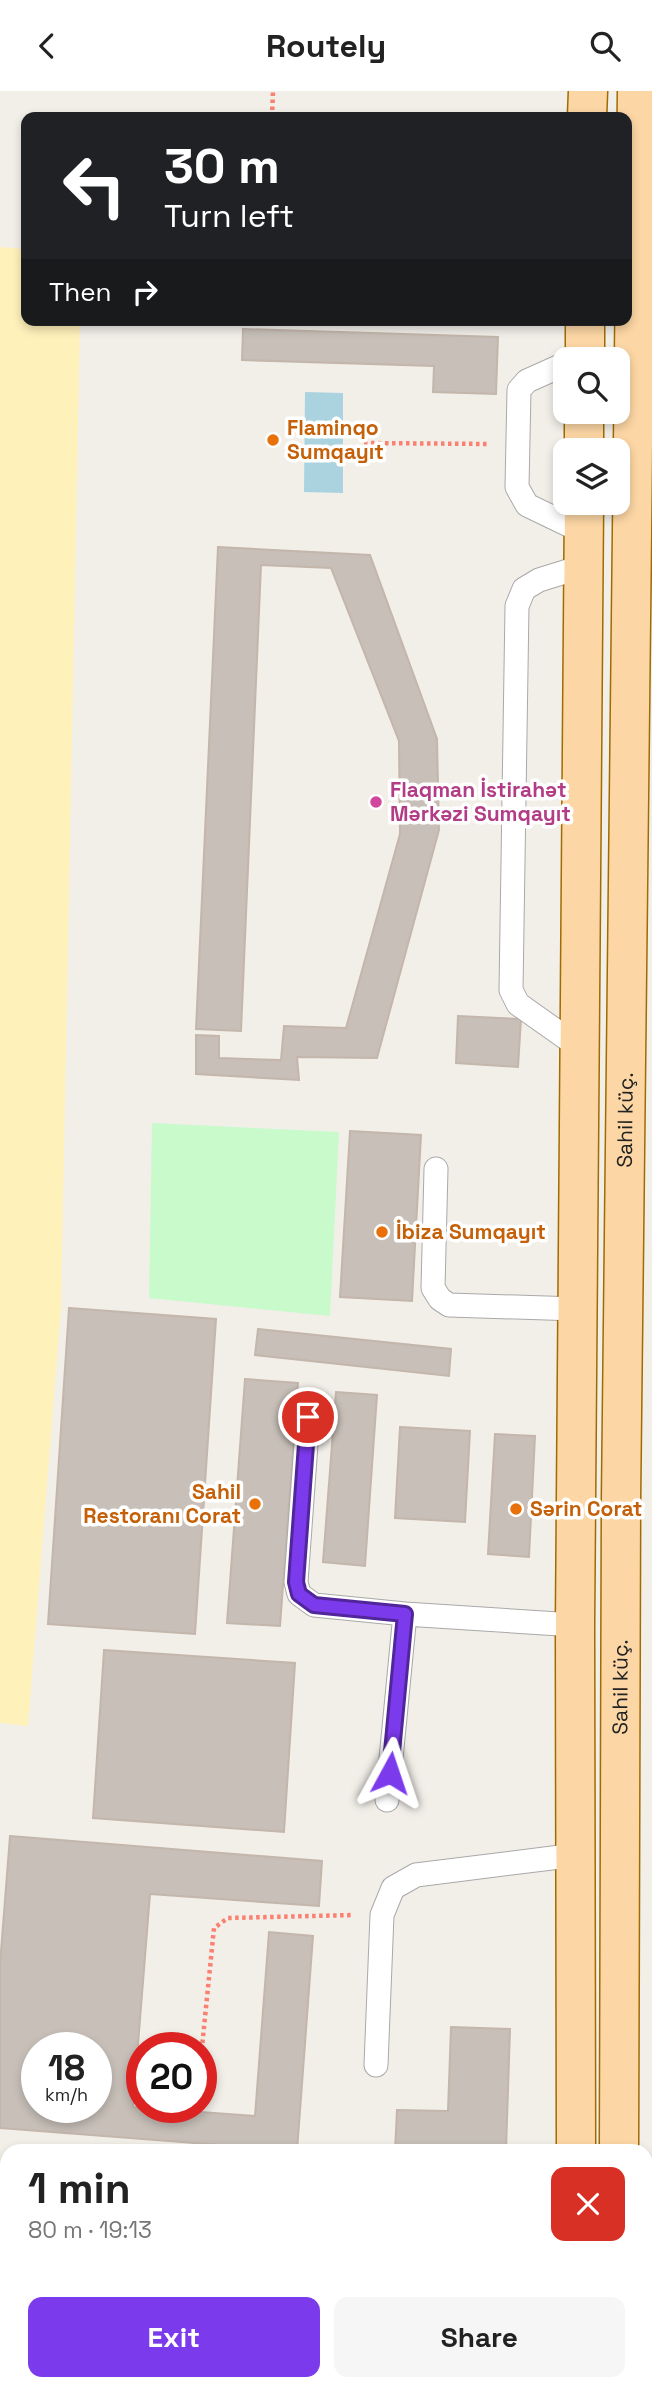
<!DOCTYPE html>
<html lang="en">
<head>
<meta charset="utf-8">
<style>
  body { margin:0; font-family:"Space Grotesk",sans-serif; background:#f6f6f6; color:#222; height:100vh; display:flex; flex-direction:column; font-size:26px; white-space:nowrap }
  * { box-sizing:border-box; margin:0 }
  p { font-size:23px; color:#767676 }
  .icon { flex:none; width:38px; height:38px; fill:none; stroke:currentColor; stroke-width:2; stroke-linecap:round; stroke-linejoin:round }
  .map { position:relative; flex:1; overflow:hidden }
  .sheet { position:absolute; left:0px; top:2053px; width:653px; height:247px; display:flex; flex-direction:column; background:#fff; border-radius:21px 21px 0 0; box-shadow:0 4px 10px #0003 }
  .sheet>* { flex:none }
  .hud { position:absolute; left:21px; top:21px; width:611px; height:214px; border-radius:14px; box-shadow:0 4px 10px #0003; background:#202124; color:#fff; overflow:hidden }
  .tools { position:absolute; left:553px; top:256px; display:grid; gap:14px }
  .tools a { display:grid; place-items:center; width:77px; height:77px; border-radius:14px; background:#fff; box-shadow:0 4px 10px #0003; font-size:35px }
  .speed { position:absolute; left:21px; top:1941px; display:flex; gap:14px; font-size:35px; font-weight:700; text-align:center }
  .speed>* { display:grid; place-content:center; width:91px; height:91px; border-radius:50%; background:#fff; box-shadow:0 4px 10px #0003; line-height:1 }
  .speed small { font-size:18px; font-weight:400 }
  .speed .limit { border:10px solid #d22; background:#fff; color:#111 }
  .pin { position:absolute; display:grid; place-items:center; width:60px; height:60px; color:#fff; margin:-30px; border:4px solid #fff; border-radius:50%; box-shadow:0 2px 7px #0007 }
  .me { position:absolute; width:77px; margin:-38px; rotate:5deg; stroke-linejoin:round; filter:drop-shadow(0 0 5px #0008) }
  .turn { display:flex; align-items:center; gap:24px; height:147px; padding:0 28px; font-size:32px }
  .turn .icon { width:91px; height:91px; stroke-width:2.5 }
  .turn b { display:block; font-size:49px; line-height:60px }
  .then { display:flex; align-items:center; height:66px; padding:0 28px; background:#0003; gap:14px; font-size:26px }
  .round { display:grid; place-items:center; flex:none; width:74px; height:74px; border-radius:14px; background:#f6f6f6 }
  .summary { display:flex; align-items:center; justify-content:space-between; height:119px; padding:0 28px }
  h1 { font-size:42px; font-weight:700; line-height:52px }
  .cta { display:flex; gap:14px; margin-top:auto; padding:14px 28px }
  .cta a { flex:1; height:80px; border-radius:14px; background:#7c3aed; color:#fff; font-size:28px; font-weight:700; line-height:80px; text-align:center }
  .cta a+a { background:#f6f6f6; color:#222 }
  header { display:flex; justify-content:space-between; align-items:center; height:91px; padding:0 28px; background:#fff; font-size:32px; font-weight:700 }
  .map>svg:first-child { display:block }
</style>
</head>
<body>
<header><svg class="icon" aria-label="back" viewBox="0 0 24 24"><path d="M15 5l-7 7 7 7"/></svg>Routely<svg class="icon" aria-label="search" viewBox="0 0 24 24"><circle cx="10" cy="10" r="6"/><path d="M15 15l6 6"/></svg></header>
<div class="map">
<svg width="652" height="2298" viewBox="0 0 652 2298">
  <rect width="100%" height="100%" fill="#f2efe9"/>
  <path fill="#fff1ba" d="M0,156L26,158V229H80L61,1217L28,1635L0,1632Z"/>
  <path fill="#c8facc" d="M152,1032L339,1041L330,1225L149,1207Z"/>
  <path fill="#aad3df" d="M305,301L343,302V402L304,401Z"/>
  <path fill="#c7bfb8" stroke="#c4b6ab" stroke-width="2" fill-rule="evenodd" d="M243,238L498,246L496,303L433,301L434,275L242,269Z
    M218,456L370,464L437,648L439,739L377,967L297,966L299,989L196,983V944L219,945V967L281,969L284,935L346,937L400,743L399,650L331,477L261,474L241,940L196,938Z
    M458,925L521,928L518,976L456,972Z
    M350,1040L421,1044L412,1210L340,1206Z
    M69,1217L216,1228L195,1543L48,1533Z
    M258,1238L451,1258L449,1285L255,1264Z
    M245,1288L298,1292L280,1535L227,1532Z
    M336,1301L377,1304L365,1475L323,1471Z
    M400,1336L470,1340L465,1431L395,1427Z
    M495,1343L535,1345L529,1466L488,1463Z
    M104,1559L295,1572L284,1741L93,1727Z
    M10,1745L322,1770L319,1815L150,1803L133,2016L255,2025L269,1841L313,1845L297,2060L0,2037V1873ZM37,1956H96V2016H37Z
    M451,1936L510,1938L506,2060H395L397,2019L448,2020Z
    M0,2087H7V2149L0,2148Z
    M400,2292H460V2298H400Z
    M81,2294L123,2298H81Z"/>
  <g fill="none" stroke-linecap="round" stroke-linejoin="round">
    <defs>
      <path id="service" d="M565,273L527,290L519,299L517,396L527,414L583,441
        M579,956L518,913L511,899L517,515L524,498L539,489L584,475
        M436,1078L433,1197L440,1208L449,1214L577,1218
        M308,1326L296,1491L299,1503L314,1514L405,1523
        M387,1709L405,1523L575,1534
        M376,1974L382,1824L393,1797L416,1784L576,1764
        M375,2298V2292"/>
      <g id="primary">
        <path d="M587,26L588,0"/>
        <path d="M585,268V229"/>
        <path d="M584,359V320"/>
        <path d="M576,2060L575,1534L584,411"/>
        <path id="s1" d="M619,2060L621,1410L637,0"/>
        <path d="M574,2298V2292"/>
        <path d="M618,2298V2292"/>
      </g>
    </defs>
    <use href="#service" stroke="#a9a9a9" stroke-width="25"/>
    <use href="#primary" stroke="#a06b00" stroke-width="41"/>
    <path stroke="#fa8072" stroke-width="4.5" stroke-dasharray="3.5 3.5" stroke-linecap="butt" d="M272,26L273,0
      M364,352L489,353
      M201,1966L214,1837L228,1827L353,1824"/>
    <use href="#service" stroke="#fff" stroke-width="23"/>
    <use href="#primary" stroke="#fcd6a4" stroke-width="38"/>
  </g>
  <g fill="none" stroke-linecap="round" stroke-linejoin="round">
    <defs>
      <path id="route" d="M308,1326L296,1491L299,1503L314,1514L405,1523L390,1682"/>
    </defs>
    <use href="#route" stroke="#51269a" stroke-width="18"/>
    <use href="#route" stroke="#7c3aed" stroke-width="12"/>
  </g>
  <g fill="#e8710a" stroke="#fff" stroke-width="2.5">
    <circle cx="273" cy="349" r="7"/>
    <circle cx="382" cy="1141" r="7"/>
    <circle cx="255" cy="1413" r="7"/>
    <circle cx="516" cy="1418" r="7"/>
  </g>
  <circle fill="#d1479c" stroke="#fff" stroke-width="2.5" cx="376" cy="711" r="7"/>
  <g text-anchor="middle" stroke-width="7" stroke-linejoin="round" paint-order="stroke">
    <g font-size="21" font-weight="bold" fill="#c56008" stroke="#fff" text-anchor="start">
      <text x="287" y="344">Flaminqo<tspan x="287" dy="24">Sumqayıt</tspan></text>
      <text x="396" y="1148">İbiza Sumqayıt</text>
      <text x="241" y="1408" text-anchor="end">Sahil<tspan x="241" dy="24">Restoranı Corat</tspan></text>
      <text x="530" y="1425">Sərin Corat</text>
    </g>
    <g font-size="21" font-weight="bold" fill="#b23c85" stroke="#fff" text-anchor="start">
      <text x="390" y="706">Flaqman İstirahət<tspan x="390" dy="24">Mərkəzi Sumqayıt</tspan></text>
    </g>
    <g font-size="21" fill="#222" stroke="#fff">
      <text dy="7" stroke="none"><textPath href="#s1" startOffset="1031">Sahil küç.</textPath></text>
      <text dy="7" stroke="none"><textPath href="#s1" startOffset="464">Sahil küç.</textPath></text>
    </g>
  </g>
</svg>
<div class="tools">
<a><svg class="icon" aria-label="search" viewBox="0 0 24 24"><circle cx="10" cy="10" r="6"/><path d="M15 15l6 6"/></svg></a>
<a><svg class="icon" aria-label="layers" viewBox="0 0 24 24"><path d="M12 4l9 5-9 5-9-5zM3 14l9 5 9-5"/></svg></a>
</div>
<div class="speed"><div>18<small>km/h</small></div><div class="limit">20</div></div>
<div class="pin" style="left:308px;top:1326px;background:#d93025"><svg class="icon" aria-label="arrive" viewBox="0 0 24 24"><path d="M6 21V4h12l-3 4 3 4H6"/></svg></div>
<svg class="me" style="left:390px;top:1682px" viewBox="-20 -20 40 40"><path d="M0-17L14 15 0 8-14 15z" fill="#7c3aed" stroke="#fff" stroke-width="4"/></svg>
<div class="hud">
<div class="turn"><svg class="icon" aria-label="left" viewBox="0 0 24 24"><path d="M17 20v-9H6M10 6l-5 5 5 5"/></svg><div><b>30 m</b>Turn left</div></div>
<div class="then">Then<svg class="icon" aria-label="right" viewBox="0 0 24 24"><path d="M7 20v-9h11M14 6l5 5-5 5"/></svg></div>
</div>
<section class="sheet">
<div class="summary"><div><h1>1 min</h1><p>80 m · 19:13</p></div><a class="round" style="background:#d93025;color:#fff"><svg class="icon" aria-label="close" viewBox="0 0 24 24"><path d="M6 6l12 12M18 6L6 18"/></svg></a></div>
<div class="cta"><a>Exit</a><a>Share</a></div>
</section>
</div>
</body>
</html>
